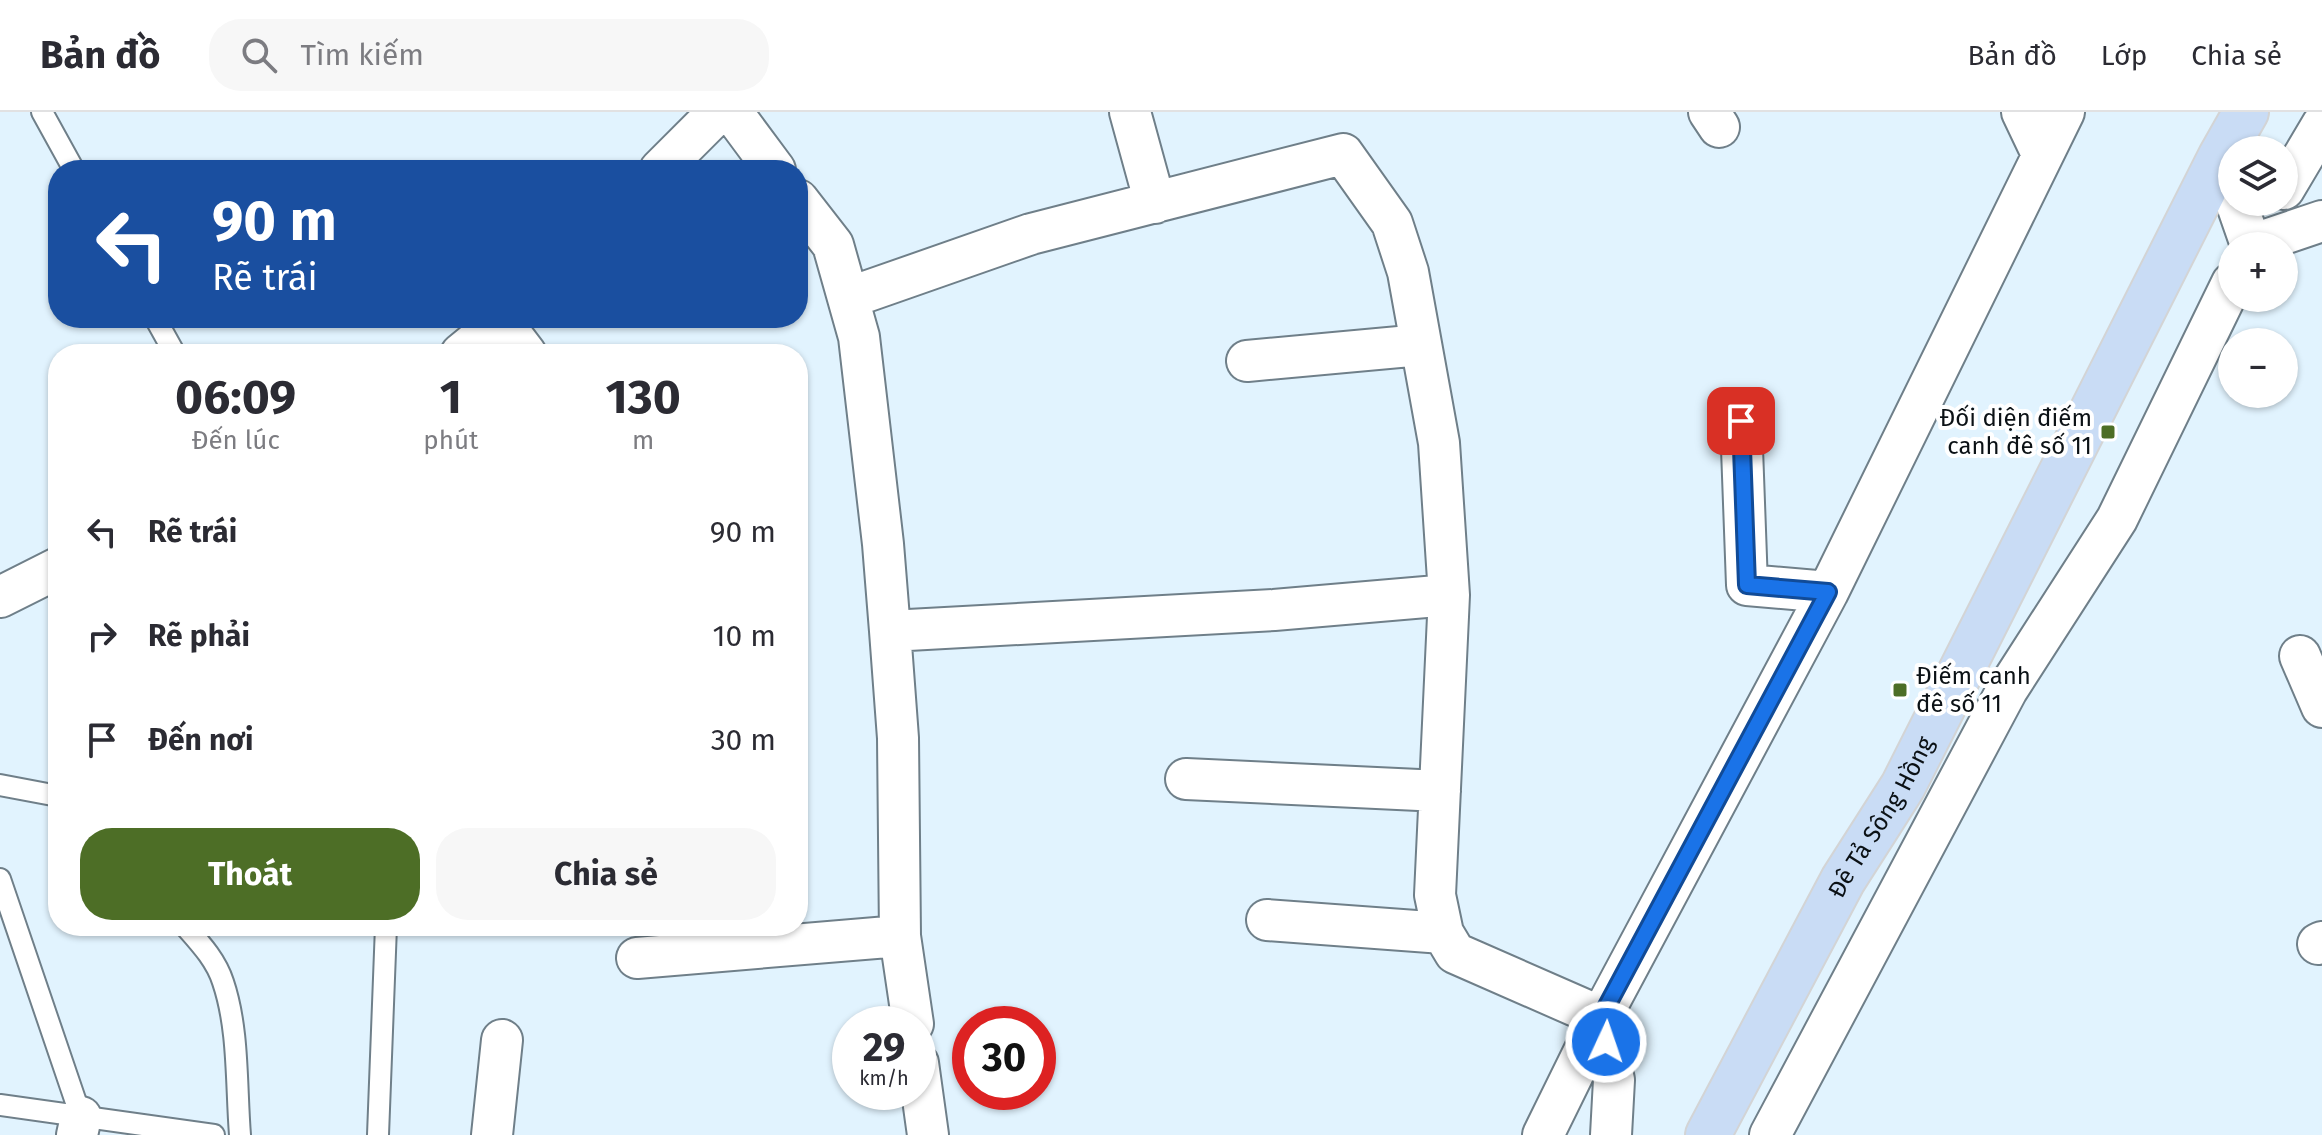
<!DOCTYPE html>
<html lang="vi">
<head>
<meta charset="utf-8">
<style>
  body { margin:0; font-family:"Fira Sans",sans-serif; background:#f7f7f7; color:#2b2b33; height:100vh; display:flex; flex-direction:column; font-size:30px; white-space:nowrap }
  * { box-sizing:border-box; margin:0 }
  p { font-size:26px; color:#7c7c81 }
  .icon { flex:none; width:44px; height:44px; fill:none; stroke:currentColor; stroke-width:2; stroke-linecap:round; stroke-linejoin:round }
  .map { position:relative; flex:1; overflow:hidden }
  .side { position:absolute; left:48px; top:232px; width:760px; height:592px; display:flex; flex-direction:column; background:#fff; border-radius:32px; box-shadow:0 2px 6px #0004 }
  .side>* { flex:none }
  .banner { position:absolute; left:48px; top:48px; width:760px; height:168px; border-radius:32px; box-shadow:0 2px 6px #0004; background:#1a4fa0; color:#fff; overflow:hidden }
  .fabs { position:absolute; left:2218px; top:24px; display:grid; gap:16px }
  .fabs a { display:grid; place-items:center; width:80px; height:80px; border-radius:50%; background:#fff; box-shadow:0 2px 6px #0004; font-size:40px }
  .speed { position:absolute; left:832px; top:894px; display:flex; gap:16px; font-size:40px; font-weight:700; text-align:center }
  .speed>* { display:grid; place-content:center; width:104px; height:104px; border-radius:50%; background:#fff; box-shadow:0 2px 6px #0004; line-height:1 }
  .speed small { font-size:20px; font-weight:400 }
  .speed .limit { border:12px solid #d22; background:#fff; color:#111 }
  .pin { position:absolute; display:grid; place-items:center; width:68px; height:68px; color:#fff; margin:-34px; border-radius:16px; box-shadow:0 4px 12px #0006 }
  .me { position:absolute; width:88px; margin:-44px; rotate:3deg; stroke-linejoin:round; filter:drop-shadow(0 0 6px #0008) }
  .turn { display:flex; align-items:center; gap:28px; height:168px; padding:0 32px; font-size:36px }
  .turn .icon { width:104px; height:104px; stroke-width:2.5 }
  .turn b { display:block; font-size:56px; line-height:68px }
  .eta { display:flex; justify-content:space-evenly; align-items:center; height:136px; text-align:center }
  .eta b { font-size:48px; font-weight:700; line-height:56px }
  .cta { display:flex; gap:16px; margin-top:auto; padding:16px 32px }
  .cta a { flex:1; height:92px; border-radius:32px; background:#4d6e26; color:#fff; font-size:32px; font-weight:700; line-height:92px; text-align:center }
  .cta a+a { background:#f7f7f7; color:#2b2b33 }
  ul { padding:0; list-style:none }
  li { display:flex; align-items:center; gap:24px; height:104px; padding:0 32px }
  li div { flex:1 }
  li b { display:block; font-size:30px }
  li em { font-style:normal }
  header { display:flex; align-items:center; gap:48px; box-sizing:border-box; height:112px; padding:0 40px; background:#fff; border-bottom:2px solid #e1e1e2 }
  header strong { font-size:38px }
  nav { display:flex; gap:44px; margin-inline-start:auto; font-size:28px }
  .search { width:560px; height:72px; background:#f7f7f7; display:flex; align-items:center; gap:20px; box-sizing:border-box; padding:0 28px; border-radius:32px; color:#7c7c81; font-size:30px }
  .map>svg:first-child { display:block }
</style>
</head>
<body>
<header>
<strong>Bản đồ</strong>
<div class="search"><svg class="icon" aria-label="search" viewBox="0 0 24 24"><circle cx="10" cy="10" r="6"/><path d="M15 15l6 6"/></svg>Tìm kiếm</div>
<nav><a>Bản đồ</a><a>Lớp</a><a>Chia sẻ</a></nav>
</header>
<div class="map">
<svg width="2322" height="1023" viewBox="0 0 2322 1023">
  <rect width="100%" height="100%" fill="#e1f3fe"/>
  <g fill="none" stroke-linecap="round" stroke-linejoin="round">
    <defs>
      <path id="service" d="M42,0L74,58
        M155,206L175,242
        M0,673L58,684
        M0,767L81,1005
        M185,814C200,831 216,848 223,870C239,917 236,973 240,1023
        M0,993L214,1023
        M378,1023L386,814"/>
      <path id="minor" d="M732,0L775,58
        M1130,0L1155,91
        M1709,0L1719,15
        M2022,0L2042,42
        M660,58L718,0
        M2284,77L2322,13
        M798,88L833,133L859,225L883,432L890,519L898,626L900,824L913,912
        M2236,90L2251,133L2322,109
        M848,186L1031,122L1343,42L1392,111L1408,160L1439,331L1449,483L1435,783L1443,821L1455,841L1601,905L1614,968L1611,1023
        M501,209L526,242
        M461,242L505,206
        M1247,249L1421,233
        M1741,309L1747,473L1828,480
        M0,485L58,456
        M890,519L1274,498L1449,483
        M2300,544L2322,595
        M1186,667L1440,679
        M1267,808L1443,821
        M2318,832L2322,830
        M637,846L900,824
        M918,951L928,1023
        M77,1023L81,1005
        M492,1023L502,928
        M1543,1023L1601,905L1828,480L2064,0
        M1770,1023L2007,578L2117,407L2232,171"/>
      <g id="primary">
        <path id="s1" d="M1708,1023L1843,768L1903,674L2221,44L2246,0"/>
      </g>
    </defs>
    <use href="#service" stroke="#6f7f89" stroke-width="24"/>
    <use href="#minor" stroke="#6f7f89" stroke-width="44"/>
    <use href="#primary" stroke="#d3d4d5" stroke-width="48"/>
    <use href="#service" stroke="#fff" stroke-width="20"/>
    <use href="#minor" stroke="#fff" stroke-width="40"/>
    <use href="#primary" stroke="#c9dcf5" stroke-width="44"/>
  </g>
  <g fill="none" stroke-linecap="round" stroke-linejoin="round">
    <defs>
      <path id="route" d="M1606,930L1601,905L1828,480L1747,473L1741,309"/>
    </defs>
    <use href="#route" stroke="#114b97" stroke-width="20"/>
    <use href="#route" stroke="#1a73e8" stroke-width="14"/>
  </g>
  <g fill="#4d6e26" stroke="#fff" stroke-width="3">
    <rect x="2100" y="312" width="16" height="16" rx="4"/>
    <rect x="1892" y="570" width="16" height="16" rx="4"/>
  </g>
  <g text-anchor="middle" stroke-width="8" stroke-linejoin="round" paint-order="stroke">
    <g font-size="24" fill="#0b1115" stroke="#fff" text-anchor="end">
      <text x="2092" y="314">Đối diện điếm<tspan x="2092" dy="28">canh đê số 11</tspan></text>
      <text x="1916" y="572" text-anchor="start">Điếm canh<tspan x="1916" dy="28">đê số 11</tspan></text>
    </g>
    <g font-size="24" fill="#0b1115" stroke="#fff">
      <text dy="8" stroke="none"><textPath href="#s1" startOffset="362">Đê Tả Sông Hồng</textPath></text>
    </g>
  </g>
</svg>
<div class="fabs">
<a><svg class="icon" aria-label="layers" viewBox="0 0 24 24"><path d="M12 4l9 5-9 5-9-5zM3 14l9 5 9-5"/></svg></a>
<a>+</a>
<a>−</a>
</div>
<div class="speed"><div>29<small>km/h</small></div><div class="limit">30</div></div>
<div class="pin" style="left:1741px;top:309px;background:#d93025"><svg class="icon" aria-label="arrive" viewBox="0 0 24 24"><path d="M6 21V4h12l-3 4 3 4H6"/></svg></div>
<svg class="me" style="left:1606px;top:930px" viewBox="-20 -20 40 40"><circle r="17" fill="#1a73e8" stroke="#fff" stroke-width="3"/><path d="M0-11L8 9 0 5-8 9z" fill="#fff"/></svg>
<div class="banner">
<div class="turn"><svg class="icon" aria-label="left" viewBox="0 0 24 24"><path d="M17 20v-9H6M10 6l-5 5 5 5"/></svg><div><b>90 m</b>Rẽ trái</div></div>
</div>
<section class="side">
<div class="eta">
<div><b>06:09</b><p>Đến lúc</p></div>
<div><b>1</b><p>phút</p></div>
<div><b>130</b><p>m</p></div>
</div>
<ul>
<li><svg class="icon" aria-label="left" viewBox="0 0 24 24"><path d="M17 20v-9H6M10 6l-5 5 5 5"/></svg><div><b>Rẽ trái</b></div><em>90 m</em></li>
<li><svg class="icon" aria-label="right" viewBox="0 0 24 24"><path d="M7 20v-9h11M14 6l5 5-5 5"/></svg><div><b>Rẽ phải</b></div><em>10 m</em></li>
<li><svg class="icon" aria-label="arrive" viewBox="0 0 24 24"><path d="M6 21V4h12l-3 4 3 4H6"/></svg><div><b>Đến nơi</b></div><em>30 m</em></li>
</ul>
<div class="cta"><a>Thoát</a><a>Chia sẻ</a></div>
</section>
</div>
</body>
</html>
